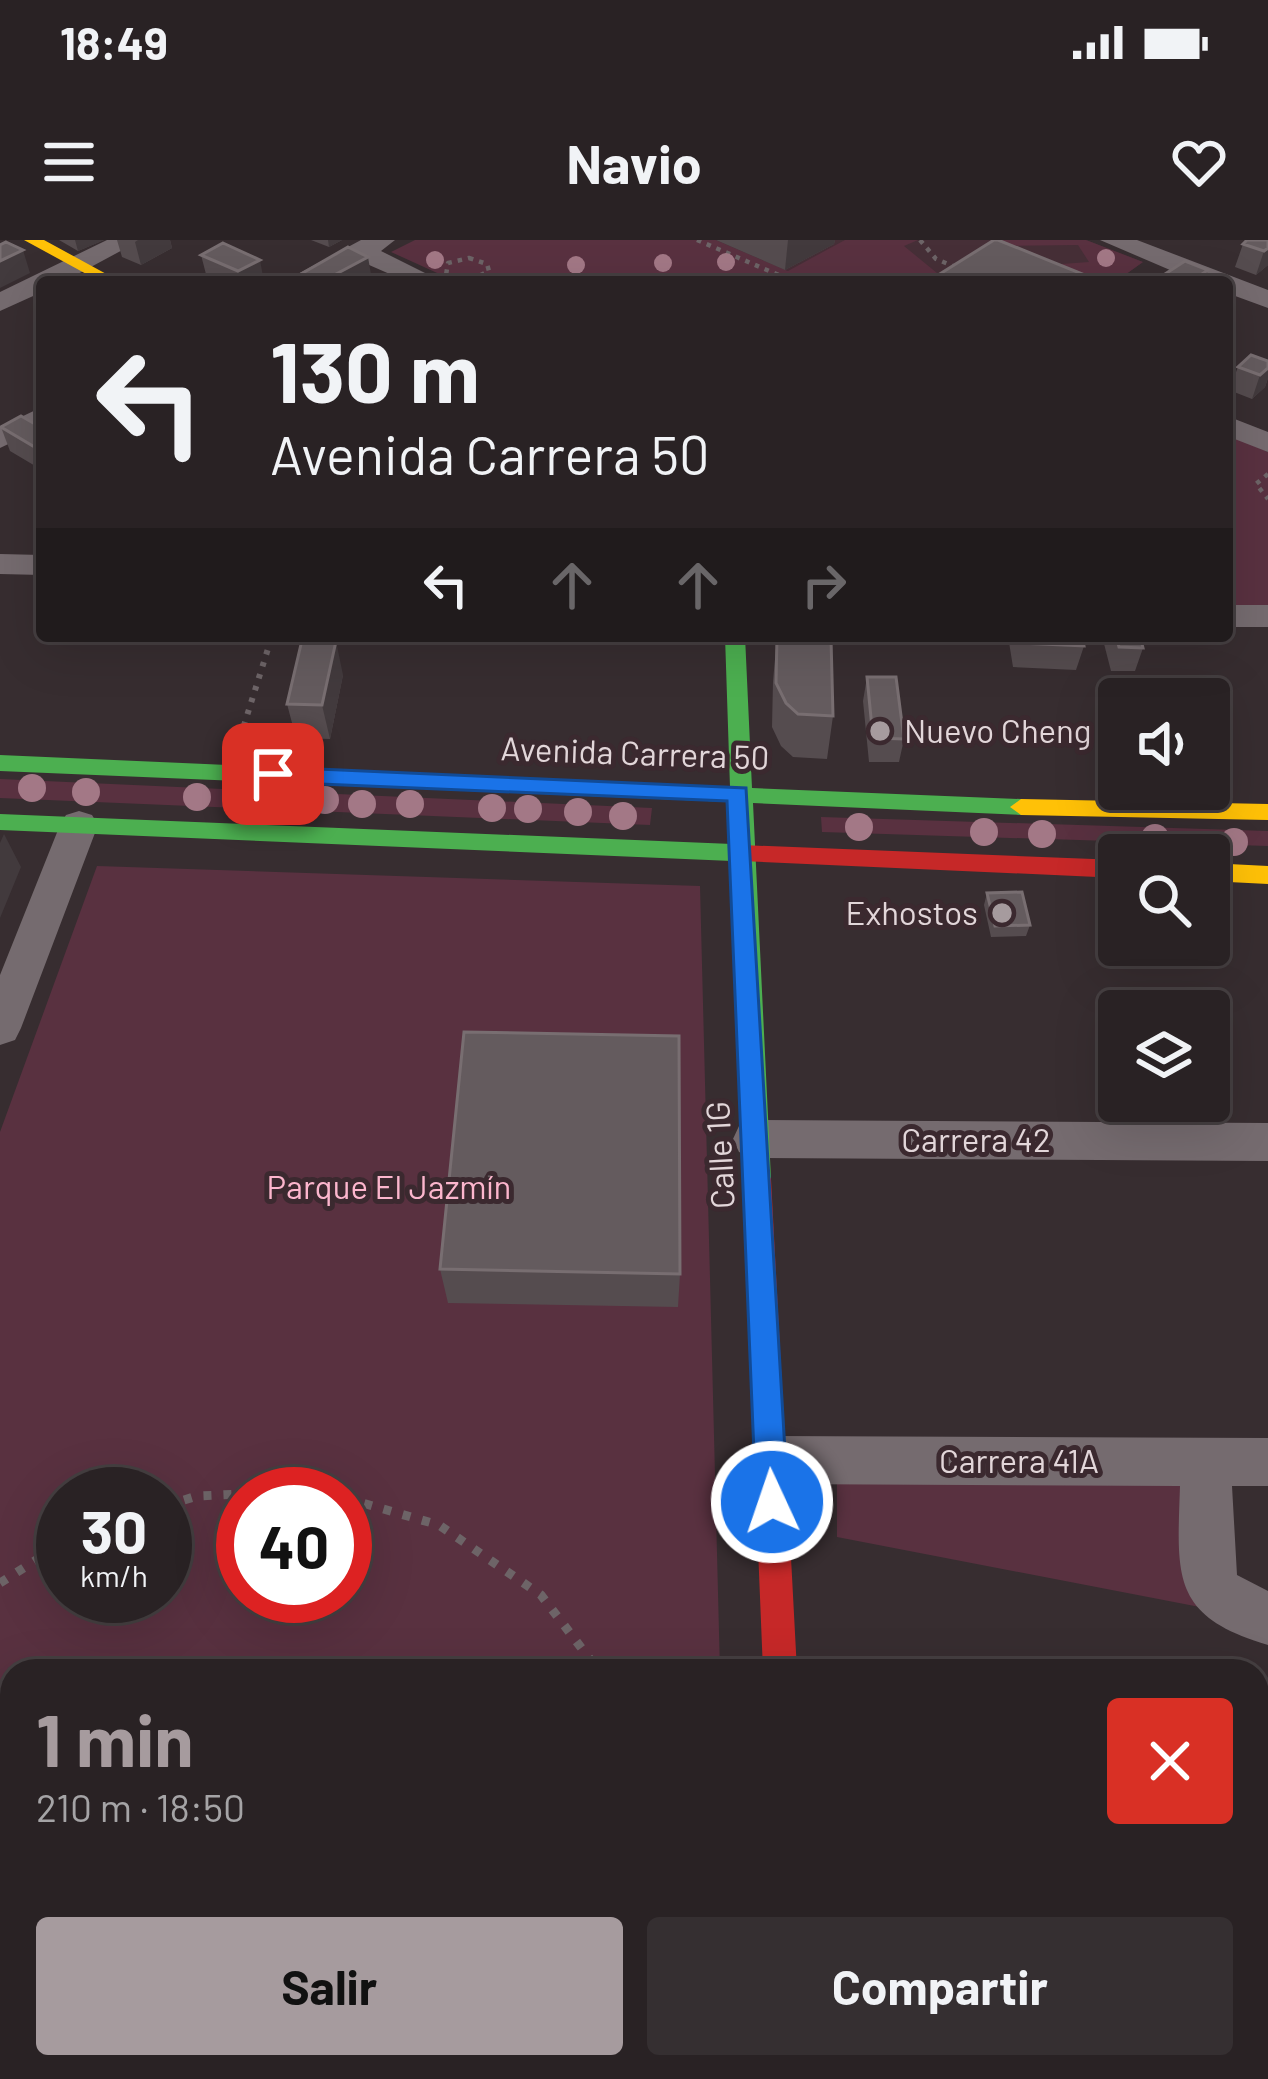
<!DOCTYPE html>
<html lang="es">
<head>
<meta charset="utf-8">
<style>
  body { margin:0; font-family:Barlow,sans-serif; background:#352f31; color:#f1f3f6; height:100vh; display:flex; flex-direction:column; font-size:45px; white-space:nowrap }
  * { box-sizing:border-box; margin:0 }
  p { font-size:39px; color:#a5a4a6 }
  .icon { flex:none; width:66px; height:66px; fill:none; stroke:currentColor; stroke-width:2; stroke-linecap:round; stroke-linejoin:round }
  .map { position:relative; flex:1; overflow:hidden }
  .side { position:absolute; left:0px; top:1419px; width:1269px; height:420px; display:flex; flex-direction:column; background:#292224; border-radius:36px 36px 0 0; box-shadow:0 12px 48px #0002,0 0 0 3px #453f41 }
  .side>* { flex:none }
  .top-card { position:absolute; left:36px; top:36px; width:1197px; height:366px; border-radius:12px; box-shadow:0 12px 48px #0002,0 0 0 3px #453f41; background:#292224; color:#f1f3f6; overflow:hidden }
  .tools { position:absolute; left:1098px; top:438px; display:grid; gap:24px }
  .tools a { display:grid; place-items:center; width:132px; height:132px; border-radius:12px; background:#292224; box-shadow:0 12px 48px #0002,0 0 0 3px #453f41; font-size:60px }
  .speed { position:absolute; left:36px; top:1227px; display:flex; gap:24px; font-size:60px; font-weight:700; text-align:center }
  .speed>* { display:grid; place-content:center; width:156px; height:156px; border-radius:50%; background:#292224; box-shadow:0 12px 48px #0002,0 0 0 3px #453f41; line-height:1 }
  .speed small { font-size:30px; font-weight:400 }
  .speed .limit { border:18px solid #d22; background:#fff; color:#111 }
  .pin { position:absolute; display:grid; place-items:center; width:102px; height:102px; color:#fff; margin:-51px; border-radius:24px; box-shadow:0 6px 18px #0006 }
  .me { position:absolute; width:132px; margin:-66px; rotate:357deg; stroke-linejoin:round; filter:drop-shadow(0 0 9px #0008) }
  .turn { display:flex; align-items:center; gap:42px; height:252px; padding:0 36px; font-size:54px }
  .turn .icon { width:156px; height:156px; stroke-width:2.5 }
  .turn b { display:block; font-size:84px; line-height:102px }
  .lanes { display:flex; align-items:center; height:114px; padding:0 36px; background:#0003; justify-content:center; gap:60px; direction:ltr }
  .lanes .off { opacity:.35 }
  .round { display:grid; place-items:center; flex:none; width:126px; height:126px; border-radius:12px; background:#352f31 }
  .overview { display:flex; align-items:center; justify-content:space-between; height:204px; padding:0 36px }
  h1 { font-size:72px; font-weight:700; line-height:90px; color:#a69b9e }
  .button { display:flex; gap:24px; margin-top:auto; padding:24px 36px }
  .button a { flex:1; height:138px; border-radius:12px; background:#a69b9e; color:#111; font-size:48px; font-weight:700; line-height:138px; text-align:center }
  .button a+a { background:#352f31; color:#f1f3f6 }
  .status { display:flex; justify-content:space-between; align-items:center; height:84px; padding:0 60px; background:#292224; direction:ltr }
  .status svg { height:33px; fill:currentColor }
  header { display:flex; justify-content:space-between; align-items:center; height:156px; padding:0 36px; background:#292224; font-size:54px; font-weight:700 }
  .map>svg:first-child { display:block }
</style>
</head>
<body>
<div class="status"><b>18:49</b><svg viewBox="0 0 49 12"><path d="M0 12V9h3v3zM5 12V6h3v6zM10 12V3h3v9zM15 12V0h3v12zM26 1h20v11H26zM47 4h2v5h-2z"/></svg></div>
<header><svg class="icon" aria-label="menu" viewBox="0 0 24 24"><path d="M4 6h16M4 12h16M4 18h16"/></svg>Navio<svg class="icon" aria-label="heart" viewBox="0 0 24 24"><path d="M12 20l-8-8c-3-5 5-10 8-4 3-6 11-1 8 4z"/></svg></header>
<div class="map">
<svg width="1268" height="1839" viewBox="0 0 1268 1839">
  <rect width="100%" height="100%" fill="#372d30"/>
  <path fill="#462f37" d="M716,0H1086L1143,22L1115,42H813Z"/>
  <path fill="#593140" fill-rule="evenodd" d="M415,0H716L788,31L845,0H918L904,6L937,33L903,42H457L391,12Z
    M997,0H1086L1143,22L1115,42H1034L1061,24L1089,22L1078,5L1000,6Z
    M1227,194L1268,212V365H1227Z
    M0,539L652,568L650,585L0,558Z
    M821,577L1268,591V606L822,592Z
    M97,626L700,646L720,1431H12V1827H723L720,1839H0V892ZM63,1254H165V1356H63ZM243,1254H345V1356H243Z
    M837,1234L1185,1235L1205,1368L837,1297Z"/>
  <g fill="none" stroke-linecap="round" stroke-linejoin="round">
    <path stroke="#6d6467" stroke-width="4.5" stroke-dasharray="4.5 6" stroke-linecap="butt" d="M697,0L795,42
      M920,0L936,19L958,28
      M469,18L487,24L489,31L469,41L446,35L448,23Z
      M1268,234L1256,244L1268,259"/>
    <path stroke="#6d6467" stroke-width="6" stroke-dasharray="4.5 8" stroke-linecap="butt" d="M240,498L272,396"/>
    <path stroke="#6d6467" stroke-width="9" stroke-dasharray="8 12" stroke-linecap="butt" d="M251,1254H330
      M345,1258L439,1285L541,1355L599,1431
      M165,1266L197,1256L243,1254
      M0,1343L63,1303
      M0,1824L12,1817
      M668,1839L671,1827"/>
    <path fill="#756b6f" fill-rule="evenodd" d="M107,0H141L63,42H42V52L0,71V52Z
      M361,0H395L381,11L443,42H408L360,21L317,42H283Z
      M1100,0H1137L1268,50V68L1227,53V42H1198Z
      M42,167V188L0,208V187Z
      M1227,176L1268,192V212L1227,196Z
      M0,314L42,315V335L0,334Z
      M1227,365H1268V387H1227Z
      M79,571L92,575L98,585L21,788L15,800L0,805V735L60,585L66,575Z
      M755,880L1268,883V921L755,918L739,912L733,899L739,886Z
      M770,1196L1268,1198V1246H1232L1237,1335L1268,1351V1405C1171,1376 1177,1337 1180,1246L770,1244L752,1237L744,1220L752,1203Z"/>
    <path fill="#4caf50" fill-rule="evenodd" d="M725,396H745L752,548L1021,559L1032,567L1021,575L753,563L771,939L767,947L757,951L747,947L743,939L732,621L0,590V574L732,604L730,562L0,531V515L730,547Z"/>
    <path fill="#ffc107" fill-rule="evenodd" d="M24,0H44L121,42H101Z
      M1021,559L1268,564V580L1021,575L1010,567Z
      M1209,623L1268,626V644L1209,641Z
      M920,1827H989L994,1839H925Z"/>
    <path fill="#c62828" fill-rule="evenodd" d="M742,605L1119,620V638L742,621L730,613Z
      M757,927L767,931L771,939L797,1431H763L743,939L747,931Z"/>
  </g>
  <g fill="#a37886">
    <circle cx="1106" cy="18" r="9"/>
    <circle cx="435" cy="20" r="9"/>
    <circle cx="726" cy="22" r="9"/>
    <circle cx="663" cy="23" r="9"/>
    <circle cx="576" cy="25" r="9"/>
    <circle cx="32" cy="548" r="14"/>
    <circle cx="86" cy="552" r="14"/>
    <circle cx="197" cy="557" r="14"/>
    <circle cx="325" cy="560" r="14"/>
    <circle cx="242" cy="561" r="14"/>
    <circle cx="362" cy="564" r="14"/>
    <circle cx="410" cy="564" r="14"/>
    <circle cx="492" cy="568" r="14"/>
    <circle cx="528" cy="569" r="14"/>
    <circle cx="578" cy="572" r="14"/>
    <circle cx="623" cy="576" r="14"/>
    <circle cx="859" cy="587" r="14"/>
    <circle cx="984" cy="592" r="14"/>
    <circle cx="1042" cy="594" r="14"/>
    <circle cx="1155" cy="598" r="14"/>
    <circle cx="1234" cy="602" r="14"/>
  </g>
  <path fill="#554c4f" d="M59,0H104L78,11Z
    M117,0H170L172,8L141,25L122,17Z
    M311,0H342L329,7Z
    M716,0H835L834,4L785,30Z
    M1268,0V25L1256,35L1235,27L1243,4Z
    M201,15L264,42H215L207,38Z
    M1165,34L1205,42H1163Z
    M1268,121V138L1265,147L1252,159L1229,150L1238,127Z
    M1,187L42,188V230L10,211Z
    M889,396H974L973,400Z
    M1008,396H1082L1084,406L1076,430L1013,427Z
    M1102,396H1140L1143,408L1135,431H1111Z
    M777,397L833,476L827,519L793,517L781,506L772,487L773,441Z
    M343,435L330,499L296,498L287,464Z
    M867,437L904,499L899,522H869L863,461Z
    M987,653L1030,685L1026,696L991,697L984,665Z
    M440,1029L680,1034L678,1067L448,1063Z"/>
  <path fill="#423a3d" d="M75,0H104L78,11Z
    M138,0H170L172,8L141,25L135,2Z
    M328,0H342L329,7Z
    M788,0H835L834,4L785,30Z
    M1268,8V25L1256,35L1264,11Z
    M23,10L30,33L0,48V21Z
    M368,17L372,40L368,42H321Z
    M260,20L264,42H240L238,31Z
    M1208,30L1204,42H1190Z
    M1268,128V138L1265,147L1252,159L1260,135Z
    M336,401L343,435L330,499L322,465Z
    M4,594L21,627L0,678V603Z"/>
  <path fill="#645b5e" stroke="#786e71" stroke-width="3" d="M994,0H998L1085,35L1074,42H927Z
    M1247,0H1268V8L1264,11L1243,4Z
    M6,2L23,10L0,21V5Z
    M223,3L260,20L238,31L201,15Z
    M348,7L368,17L321,42H287Z
    M1185,21L1208,30L1190,42L1165,34Z
    M1251,115L1268,121V128L1260,135L1238,127Z
    M21,176L42,188V207L38,209L1,187Z
    M1018,396H1082L1084,406L1020,403Z
    M1116,396H1140L1143,408L1119,407Z
    M777,397L831,399L833,476L798,474L786,463L776,443Z
    M302,400L336,401L322,465L287,464Z
    M867,437H896L904,499L873,498Z
    M1022,652L1030,685L995,686L987,653Z
    M464,792L679,796L680,1034L440,1029Z
    M726,1832L747,1839H724Z"/>
  <path fill="#1a73e8" stroke="#114b97" stroke-width="3" d="M273,527L746,548L788,1262L783,1273L772,1277L761,1273L756,1262L727,561L273,542L262,534Z"/>
  <g fill="#a69b9e" stroke="#3b292f" stroke-width="4.5">
    <circle cx="880" cy="491" r="12"/>
    <circle cx="1002" cy="673" r="12"/>
  </g>
  <g text-anchor="middle" stroke-width="10" stroke-linejoin="round" paint-order="stroke">
    <g font-size="33" fill="#e2d6d9" stroke="#3b292f" text-anchor="start">
      <text x="904" y="503">Nuevo Cheng</text>
      <text x="978" y="685" text-anchor="end">Exhostos</text>
    </g>
    <g font-size="33" fill="#e2d6d9" stroke="#3b292f">
      <text transform="translate(635 513) rotate(2)" y="12">Avenida Carrera 50</text>
      <text x="976" y="912">Carrera 42</text>
      <text transform="translate(720 915) rotate(-93)" y="12">Calle 1G</text>
      <text x="1019" y="1233">Carrera 41A</text>
    </g>
    <g font-size="33" fill="#fcb6cd" stroke="#3b292f">
      <text x="389" y="959">Parque El Jazmín</text>
    </g>
  </g>
</svg>
<div class="tools">
<a><svg class="icon" aria-label="sound" viewBox="0 0 24 24"><path d="M4 9h4l5-4v14l-5-4H4zM17 9q2 3 0 6"/></svg></a>
<a><svg class="icon" aria-label="search" viewBox="0 0 24 24"><circle cx="10" cy="10" r="6"/><path d="M15 15l6 6"/></svg></a>
<a><svg class="icon" aria-label="layers" viewBox="0 0 24 24"><path d="M12 4l9 5-9 5-9-5zM3 14l9 5 9-5"/></svg></a>
</div>
<div class="speed"><div>30<small>km/h</small></div><div class="limit">40</div></div>
<div class="pin" style="left:273px;top:534px;background:#d93025"><svg class="icon" aria-label="arrive" viewBox="0 0 24 24"><path d="M6 21V4h12l-3 4 3 4H6"/></svg></div>
<svg class="me" style="left:772px;top:1262px" viewBox="-20 -20 40 40"><circle r="17" fill="#1a73e8" stroke="#fff" stroke-width="3"/><path d="M0-11L8 9 0 5-8 9z" fill="#fff"/></svg>
<div class="top-card">
<div class="turn"><svg class="icon" aria-label="left" viewBox="0 0 24 24"><path d="M17 20v-9H6M10 6l-5 5 5 5"/></svg><div><b>130 m</b>Avenida Carrera 50</div></div>
<div class="lanes"><svg class="icon" aria-label="left" viewBox="0 0 24 24"><path d="M17 20v-9H6M10 6l-5 5 5 5"/></svg><svg class="icon off" aria-label="ahead" viewBox="0 0 24 24"><path d="M12 20V5M6 11l6-6 6 6"/></svg><svg class="icon off" aria-label="ahead" viewBox="0 0 24 24"><path d="M12 20V5M6 11l6-6 6 6"/></svg><svg class="icon off" aria-label="right" viewBox="0 0 24 24"><path d="M7 20v-9h11M14 6l5 5-5 5"/></svg></div>
</div>
<section class="side">
<div class="overview"><div><h1>1 min</h1><p>210 m · 18:50</p></div><a class="round" style="background:#d93025;color:#fff"><svg class="icon" aria-label="close" viewBox="0 0 24 24"><path d="M6 6l12 12M18 6L6 18"/></svg></a></div>
<div class="button"><a>Salir</a><a>Compartir</a></div>
</section>
</div>
</body>
</html>
